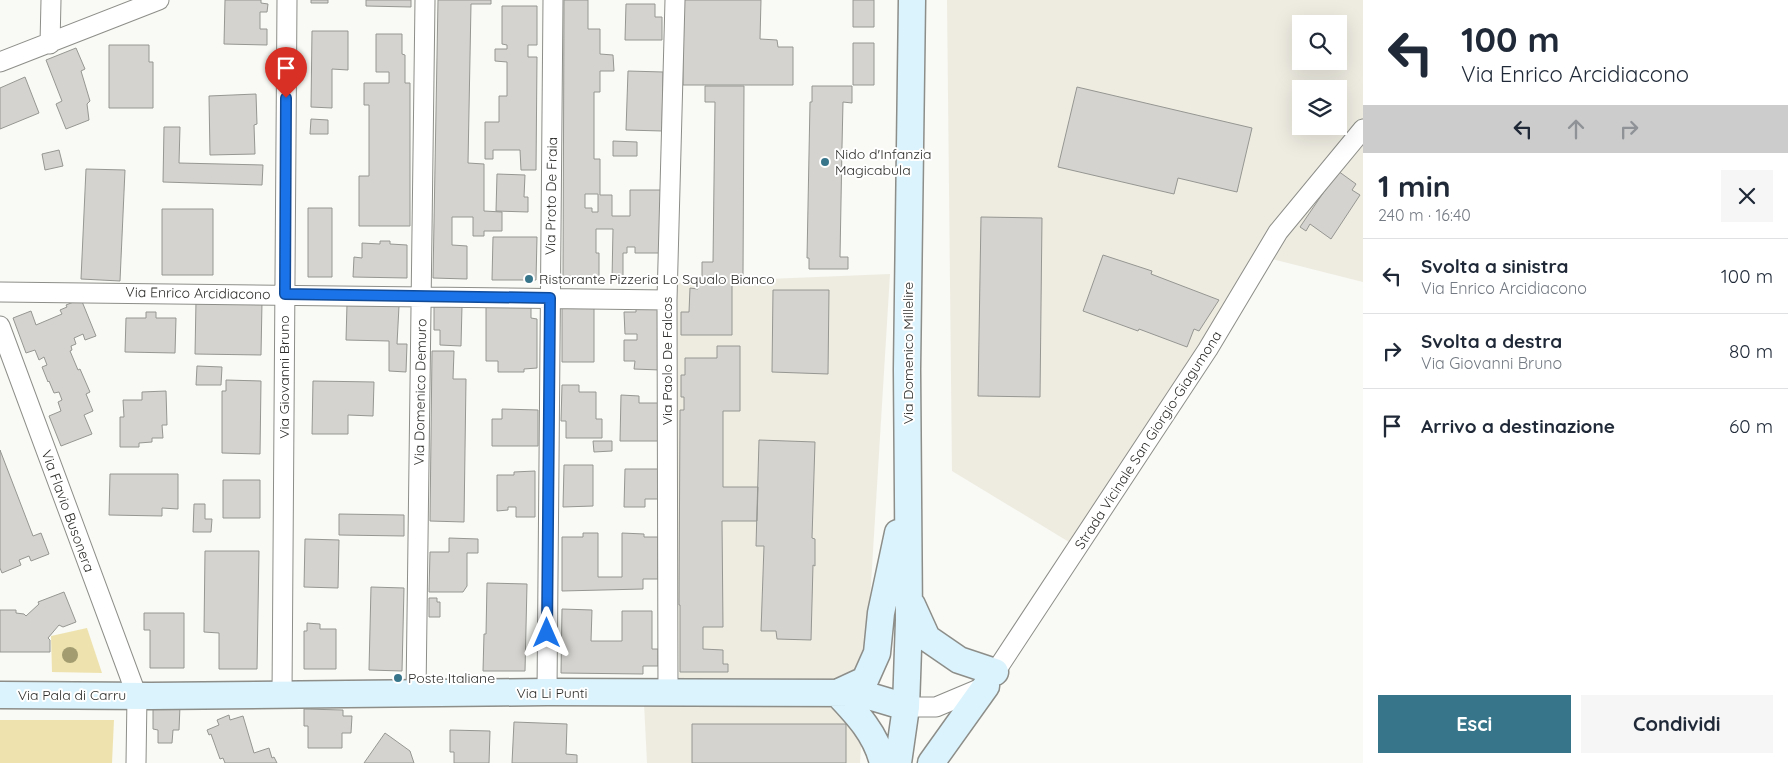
<!DOCTYPE html>
<html lang="it">
<head>
<meta charset="utf-8">
<style>
  body { margin:0; font-family:Quicksand,sans-serif; background:#f6f6f7; color:#1f2937; height:100vh; display:flex; flex-direction:column; font-size:19px; white-space:nowrap }
  * { box-sizing:border-box; margin:0 }
  p { font-size:16px; color:#747a83 }
  .icon { flex:none; width:28px; height:28px; fill:none; stroke:currentColor; stroke-width:2; stroke-linecap:round; stroke-linejoin:round }
  .map { position:relative; flex:1; overflow:hidden }
  .drawer { display:flex; flex-direction:column; background:#fff; width:425px }
  .drawer>* { flex:none }
  .banner { background:#fff; color:#1f2937; overflow:hidden }
  .controls { position:absolute; left:1292px; top:15px; display:grid; gap:10px }
  .controls a { display:grid; place-items:center; width:55px; height:55px; border-radius:0px; background:#fff; box-shadow:0 5px 20px #0002; font-size:25px }
  .pin { position:absolute; display:grid; place-items:center; width:42px; height:42px; color:#fff; margin:-51px -21px; border-radius:50% 50% 50% 0; rotate:-45deg; box-shadow:0 0 5px #0007 }
  .pin .icon { rotate:45deg }
  .me { position:absolute; width:55px; margin:-28px; rotate:0deg; stroke-linejoin:round; filter:drop-shadow(0 0 4px #0008) }
  .turn { display:flex; align-items:center; gap:18px; height:105px; padding:0 15px; font-size:22px }
  .turn .icon { width:65px; height:65px; stroke-width:2.5 }
  .turn b { display:block; font-size:35px; line-height:42px }
  .lanes { display:flex; align-items:center; height:48px; padding:0 15px; background:#0003; justify-content:center; gap:25px; direction:ltr }
  .lanes .off { opacity:.35 }
  .round { display:grid; place-items:center; flex:none; width:52px; height:52px; border-radius:0px; background:#f6f6f7 }
  .head { display:flex; align-items:center; justify-content:space-between; height:85px; padding:0 15px }
  h1 { font-size:30px; font-weight:700; line-height:38px }
  .button { display:flex; gap:10px; margin-top:auto; padding:10px 15px }
  .button a { flex:1; height:58px; border-radius:0px; background:#37758a; color:#fff; font-size:20px; font-weight:700; line-height:58px; text-align:center }
  .button a+a { background:#f6f6f7; color:#1f2937 }
  ul { padding:0; list-style:none }
  li { display:flex; align-items:center; gap:15px; height:75px; padding:0 15px; border-top:1px solid #e0e1e3 }
  li div { flex:1 }
  li b { display:block; font-size:19px }
  li em { font-style:normal }
  main { display:flex; flex:1; min-height:0 }
  .map>svg:first-child { display:block }
</style>
</head>
<body>
<main>
<div class="map">
<svg width="1363" height="763" viewBox="0 0 1363 763">
  <rect width="100%" height="100%" fill="#f9f9f5"/>
  <path fill="#eeece1" fill-rule="evenodd" d="M947,0H1363V282L1264,257L1069,542L952,471ZM1301,24H1339V61H1301ZM1301,89H1339V126H1301Z
    M890,274L860,763H647L643,683L679,684L675,283Z"/>
  <path fill="#eee3af" d="M87,628L102,673L52,672L51,636Z
    M0,720H114L112,763H0Z"/>
  <path fill="#d4d3cf" stroke="#969692" fill-rule="evenodd" d="M225,0H261V3L268,4L267,12H260V29H267V45L224,44Z
    M311,0H328V3H311Z
    M366,0H411V7L366,6Z
    M438,0H491V4H471L468,163L484,164V211L502,212V231H484V236H473V217H452V245L467,246V279L433,278Z
    M564,0H588V29H600V54L613,55L614,71H600V92H594V159H600V195H612V216H630V190H662V253H635V247H627V253H623V280H612L613,229H596V253H599V279H563ZM585,194H598V212H592V208H585Z
    M682,0H761L760,39L777,40L778,47H793V85H683Z
    M853,0H874V27H853Z
    M626,4H655V17H662V40H625Z
    M502,6H537V45H528V57H537L536,170H521L520,150H493V159H485V122H499V96H507V62L495,61V49H507V45L502,44Z
    M312,31H348V70L332,69V108L311,107Z
    M376,34H402V54L405,55V83H410V226H359V176H369V105H364V83H389V72H376Z
    M853,43H874V85H853Z
    M109,45H149V62H153V108H109Z
    M76,48L85,69L81,71L90,101L87,104L89,120L66,129L56,104L62,101L46,60Z
    M628,71L663,72L662,131L626,130Z
    M25,77L39,113L0,129V88Z
    M705,86H744L743,276H732V335H681V312H689L690,288L698,289V278H702V262H713L715,102H705Z
    M812,86H852V103L843,102L842,146L840,257H848V269H809V258H807L810,102H812Z
    M1077,87L1252,128L1237,192L1178,178L1174,194L1058,167Z
    M256,94L257,124L254,125L255,154L210,155L209,96Z
    M311,119L328,120V134H310Z
    M164,127H180L179,163L263,165L262,185L163,182Z
    M613,141L637,142V156H613Z
    M59,150L63,166L45,170L42,154Z
    M86,169L125,170L120,281L81,279Z
    M1338,171L1356,184L1352,190L1360,195L1331,239L1310,224L1306,231L1300,227Z
    M497,174L525,175L524,197H528V212L496,211Z
    M308,208H332V277H308Z
    M162,209H213V275H162Z
    M981,217L1042,218L1040,397L978,396Z
    M493,237H537L536,280H492Z
    M380,241H390V244L407,245V278L353,277L354,257L362,258V243L380,244Z
    M1103,255L1152,271L1151,274L1219,300L1199,331L1194,329L1187,347L1139,329L1138,331L1083,311Z
    M773,290H829L828,374L772,372Z
    M81,299L96,336L85,340L83,334L74,338L76,344L71,346L72,350L70,351L78,370L80,369L90,392L86,394L93,411L84,415L92,434L61,446L49,416L61,411L58,402L62,400L59,392L54,393L49,381L48,382L42,367L47,365L44,357L39,360L35,350L26,353L13,318L31,311L36,325L62,314L60,310L67,307L66,305Z
    M196,301L262,302L261,355L195,354Z
    M347,304L399,306L397,344H407L406,372L389,371V341L346,340Z
    M434,305L462,306L461,346L440,345V330H434Z
    M486,305H531V318L537,319V368L524,369V372H498V361H486Z
    M636,305H661L660,370L634,369L635,361H624V340H637V334H625L624,312H636Z
    M562,306H594V362H562Z
    M146,312H156V318H176L175,353L125,352L126,318H146Z
    M717,346H740V411H723V487H758L757,521H722L723,627H703V649L723,650V664H728V672H680V605H679L680,410H684V397H681V375H685V358H717Z
    M432,351H454L453,379H466L464,522L430,521Z
    M197,366L222,367L221,385H196Z
    M226,380L261,381L260,454L222,453V391H226Z
    M313,381L374,382L373,416L348,415V434H312Z
    M562,385H579V392H596V419H602V438H566V421H561Z
    M166,391L167,425H162L163,438H152V442L139,443V447H120V417H124L123,400H142V392Z
    M621,395L639,396V403H661L660,441H620Z
    M502,409L538,410V446H492V419H502Z
    M759,440L815,442L812,538L815,539V566L813,565L811,640L777,639L776,631H761L764,546H756Z
    M593,441H612V451L594,452Z
    M0,450L33,536L41,533L49,554L31,561L29,556L19,560L21,565L2,573L0,568Z
    M564,465H593V506L563,507Z
    M625,469H659V499H645V507H624Z
    M535,471V517H516V507H508V510L497,511V475H514V472Z
    M110,474H178V509L162,508V516L109,515Z
    M223,480H260V518H223Z
    M194,504H205V519H212L211,532H193Z
    M339,514L404,515V536L339,535Z
    M583,533H598V577H622V533L644,534V537H658V579H643V589L562,591V537H583Z
    M449,538L478,539V553H467V586L463,592H429L430,552H449Z
    M305,539L339,540L338,588L304,587Z
    M205,551H259L257,669H219V633L204,632Z
    M487,583L527,584L525,671H483L484,634H486Z
    M371,587L404,588L402,671L369,670Z
    M64,592L76,622L63,627L59,625L48,638L50,640V652H0V610H16V613L24,614L26,616L39,604L38,602Z
    M429,598H437V602H440V617H429Z
    M562,609L592,610L591,641H622V611H652V649H658V666H643V674L561,673Z
    M144,613H184V668H150V630H144Z
    M307,623L320,624V629H336V669H304V631H307Z
    M153,705L180,706L179,730H173L172,743H158V730L153,729Z
    M304,709L343,710V716H352L351,733H342V748H308V726H304Z
    M229,715L230,720L243,716L254,753L269,748L272,758L274,757L277,763H225L223,758L220,759L211,734L209,735L207,730L219,725L217,720Z
    M514,722L567,724L566,754L577,755V763H512Z
    M692,724H846V763H692Z
    M450,730L490,731L489,763H454V752H450Z
    M385,733L410,751L414,763H364Z"/>
  <g fill="none" stroke-linecap="round" stroke-linejoin="round">
    <defs>
      <path id="street" d="M50,44L51,0
        M0,62L159,0
        M0,292L667,300
        M0,326L137,696L136,763
        M547,692L553,0
        M668,693L667,300L675,0
        M416,694L425,0
        M282,695L287,0
        M906,707H936L986,686L1208,349L1278,232L1363,129"/>
      <path id="secondary" d="M912,605L927,638L959,660L995,672
        M837,693L865,680L877,653L881,613L898,533
        M837,693C857,714 876,734 883,763
        M0,695L151,696L547,692L859,693L906,707
        M898,763L906,707L909,620L907,370L912,0
        M931,763L986,686"/>
    </defs>
    <use href="#street" stroke="#8d8d89" stroke-width="21"/>
    <use href="#secondary" stroke="#8d8d89" stroke-width="29"/>
    <use href="#street" stroke="#fff" stroke-width="19"/>
    <use href="#secondary" stroke="#daf3fc" stroke-width="26"/>
  </g>
  <circle fill="#a39c70" cx="70" cy="655" r="8"/>
  <g fill="none" stroke-linecap="round" stroke-linejoin="round">
    <defs>
      <path id="route" d="M286,98L285,294L550,298L547,633"/>
    </defs>
    <use href="#route" stroke="#114b97" stroke-width="12"/>
    <use href="#route" stroke="#1a73e8" stroke-width="9"/>
  </g>
  <g fill="#37758a" stroke="#fff" stroke-width="2">
    <circle cx="825" cy="162" r="5"/>
    <circle cx="529" cy="279" r="5"/>
    <circle cx="398" cy="678" r="5"/>
  </g>
  <g text-anchor="middle" stroke-width="4" stroke-linejoin="round" paint-order="stroke">
    <g font-size="14" fill="#2e2e2c" stroke="#fff" text-anchor="start">
      <text x="835" y="159">Nido d'Infanzia<tspan x="835" dy="16">Magicabula</tspan></text>
      <text x="539" y="284">Ristorante Pizzeria Lo Squalo Bianco</text>
      <text x="408" y="683">Poste Italiane</text>
    </g>
    <g font-size="14" fill="#2e2e2c" stroke="#fff">
      <text transform="translate(551 196) rotate(-89)" y="5">Via Proto De Fraia</text>
      <text transform="translate(198 293) rotate(1)" y="5">Via Enrico Arcidiacono</text>
      <text transform="translate(908 353) rotate(-90)" y="5">Via Domenico Millelire</text>
      <text transform="translate(667 361) rotate(-90)" y="5">Via Paolo De Falcos</text>
      <text transform="translate(284 377) rotate(-90)" y="5">Via Giovanni Bruno</text>
      <text transform="translate(420 392) rotate(-89)" y="5">Via Domenico Demuro</text>
      <text transform="translate(1148 440) rotate(-57)" y="5">Strada Vicinale San Giorgio-Giagumona</text>
      <text transform="translate(68 511) rotate(70)" y="5">Via Flavio Busonera</text>
      <text x="552" y="698">Via Li Punti</text>
      <text x="72" y="700">Via Pala di Carru</text>
    </g>
  </g>
</svg>
<div class="controls">
<a><svg class="icon" aria-label="search" viewBox="0 0 24 24"><circle cx="10" cy="10" r="6"/><path d="M15 15l6 6"/></svg></a>
<a><svg class="icon" aria-label="layers" viewBox="0 0 24 24"><path d="M12 4l9 5-9 5-9-5zM3 14l9 5 9-5"/></svg></a>
</div>
<div class="pin" style="left:286px;top:98px;background:#d93025"><svg class="icon" aria-label="arrive" viewBox="0 0 24 24"><path d="M6 21V4h12l-3 4 3 4H6"/></svg></div>
<svg class="me" style="left:547px;top:633px" viewBox="-20 -20 40 40"><path d="M0-17L14 15 0 8-14 15z" fill="#1a73e8" stroke="#fff" stroke-width="4"/></svg>
</div>
<section class="drawer">
<div class="banner">
<div class="turn"><svg class="icon" aria-label="left" viewBox="0 0 24 24"><path d="M17 20v-9H6M10 6l-5 5 5 5"/></svg><div><b>100 m</b>Via Enrico Arcidiacono</div></div>
<div class="lanes"><svg class="icon" aria-label="left" viewBox="0 0 24 24"><path d="M17 20v-9H6M10 6l-5 5 5 5"/></svg><svg class="icon off" aria-label="ahead" viewBox="0 0 24 24"><path d="M12 20V5M6 11l6-6 6 6"/></svg><svg class="icon off" aria-label="right" viewBox="0 0 24 24"><path d="M7 20v-9h11M14 6l5 5-5 5"/></svg></div>
</div>
<div class="head"><div><h1>1 min</h1><p>240 m · 16:40</p></div><a class="round"><svg class="icon" aria-label="close" viewBox="0 0 24 24"><path d="M6 6l12 12M18 6L6 18"/></svg></a></div>
<ul>
<li><svg class="icon" aria-label="left" viewBox="0 0 24 24"><path d="M17 20v-9H6M10 6l-5 5 5 5"/></svg><div><b>Svolta a sinistra</b><p>Via Enrico Arcidiacono</p></div><em>100 m</em></li>
<li><svg class="icon" aria-label="right" viewBox="0 0 24 24"><path d="M7 20v-9h11M14 6l5 5-5 5"/></svg><div><b>Svolta a destra</b><p>Via Giovanni Bruno</p></div><em>80 m</em></li>
<li><svg class="icon" aria-label="arrive" viewBox="0 0 24 24"><path d="M6 21V4h12l-3 4 3 4H6"/></svg><div><b>Arrivo a destinazione</b></div><em>60 m</em></li>
</ul>
<div class="button"><a>Esci</a><a>Condividi</a></div>
</section>
</main>
</body>
</html>
